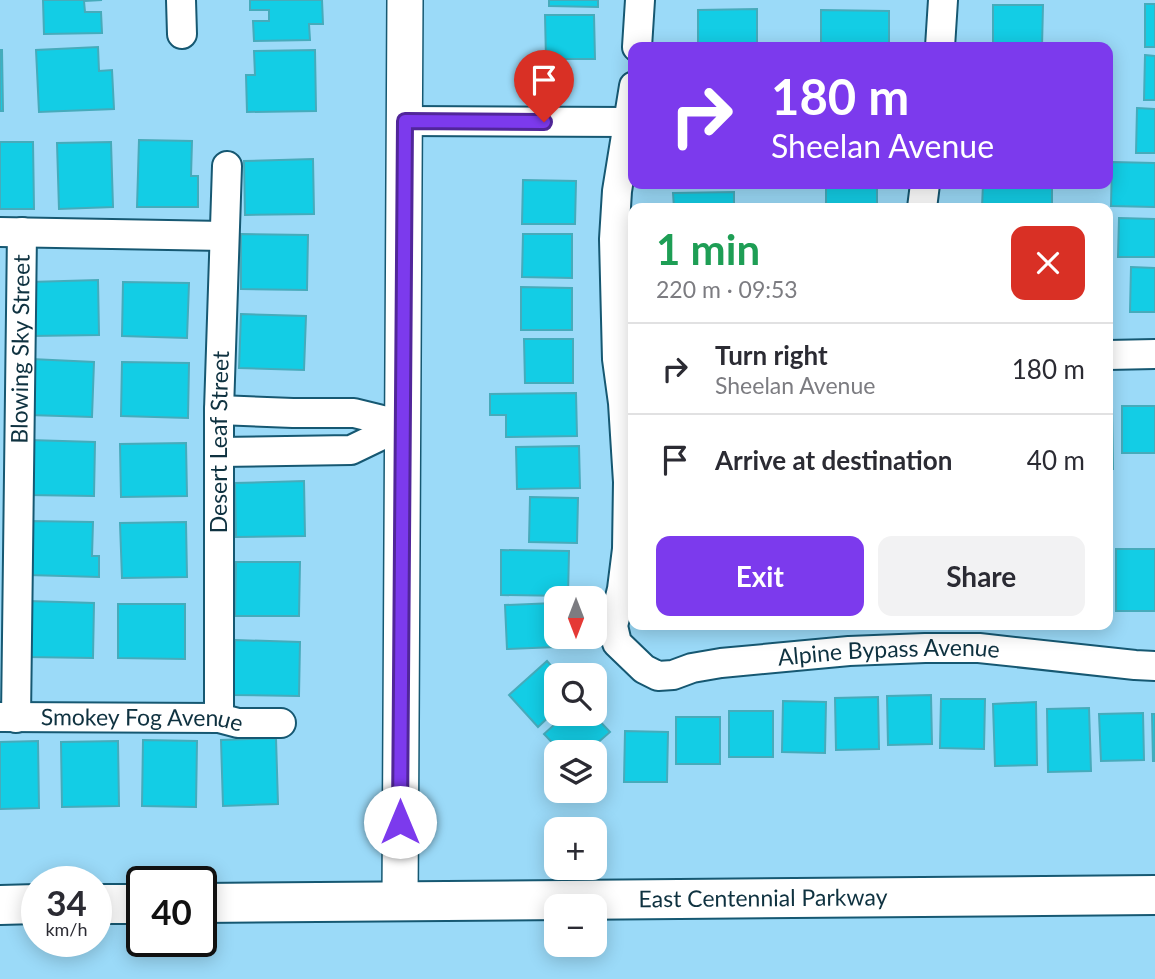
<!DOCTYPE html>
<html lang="en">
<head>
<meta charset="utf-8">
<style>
  body { margin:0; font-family:Lato,sans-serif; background:#f2f2f3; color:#2b2b33; height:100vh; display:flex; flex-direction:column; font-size:26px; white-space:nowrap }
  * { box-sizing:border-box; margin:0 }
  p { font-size:23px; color:#7c7c81 }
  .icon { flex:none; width:38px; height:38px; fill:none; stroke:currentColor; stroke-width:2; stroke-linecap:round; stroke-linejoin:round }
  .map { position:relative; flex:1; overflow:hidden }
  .details { position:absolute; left:628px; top:203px; width:485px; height:427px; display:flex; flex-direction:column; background:#fff; border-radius:14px; box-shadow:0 4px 18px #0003 }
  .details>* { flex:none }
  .hud { position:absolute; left:628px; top:42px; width:485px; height:147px; border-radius:14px; box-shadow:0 4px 18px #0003; background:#7c3aed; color:#fff; overflow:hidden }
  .needle { width:46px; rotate:180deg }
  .tools { position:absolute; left:544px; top:586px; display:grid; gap:14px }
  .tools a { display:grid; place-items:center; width:63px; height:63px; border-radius:14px; background:#fff; box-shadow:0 4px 18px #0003; font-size:35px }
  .speed { position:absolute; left:21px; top:866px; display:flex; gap:14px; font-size:35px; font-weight:700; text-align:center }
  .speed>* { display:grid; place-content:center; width:91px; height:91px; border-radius:50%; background:#fff; box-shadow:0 4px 18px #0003; line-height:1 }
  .speed small { font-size:18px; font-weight:400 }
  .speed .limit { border:4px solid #111; border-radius:10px; background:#fff; color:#111 }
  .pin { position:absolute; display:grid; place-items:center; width:60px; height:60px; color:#fff; margin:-72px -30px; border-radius:50% 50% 50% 0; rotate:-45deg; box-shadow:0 0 7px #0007 }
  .pin .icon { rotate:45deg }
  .me { position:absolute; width:77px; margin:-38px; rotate:0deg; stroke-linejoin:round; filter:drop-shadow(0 0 5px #0008) }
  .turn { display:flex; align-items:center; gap:24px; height:147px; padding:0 28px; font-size:32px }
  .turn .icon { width:91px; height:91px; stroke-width:2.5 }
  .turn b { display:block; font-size:49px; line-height:60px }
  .round { display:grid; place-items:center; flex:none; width:74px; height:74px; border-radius:14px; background:#f2f2f3 }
  .overview { display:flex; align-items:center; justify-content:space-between; height:119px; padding:0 28px }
  h1 { font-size:42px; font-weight:700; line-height:52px; color:#1e9e55 }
  .primary-button { display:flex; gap:14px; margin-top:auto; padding:14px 28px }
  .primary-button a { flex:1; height:80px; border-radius:14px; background:#7c3aed; color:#fff; font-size:28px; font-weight:700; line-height:80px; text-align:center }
  .primary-button a+a { background:#f2f2f3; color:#2b2b33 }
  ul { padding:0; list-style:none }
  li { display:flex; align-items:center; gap:21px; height:91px; padding:0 28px; border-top:2px solid #e1e1e2 }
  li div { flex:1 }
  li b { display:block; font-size:26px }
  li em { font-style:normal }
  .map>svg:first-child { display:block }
</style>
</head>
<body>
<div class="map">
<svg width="1155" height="979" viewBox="0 0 1155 979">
  <rect width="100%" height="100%" fill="#9bdaf8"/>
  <path fill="#13cde5" stroke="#46abbb" stroke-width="2" d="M43,0H102L84,1L85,12H101L102,33L44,34Z
    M250,0H322L323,24H309L310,40L254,41L253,21H269V10H250Z
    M549,0H598V7L549,6Z
    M1145,4H1155V47H1145Z
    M993,5H1043L1042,47H993Z
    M757,9V47H698V10Z
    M821,10L889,11V47H821Z
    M545,15H594L595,59H546Z
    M98,47L99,71L112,70L114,109L39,112L36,50Z
    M0,50H2L3,111H0Z
    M315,50L316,111L247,112L246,75H255L254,51Z
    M1145,55L1155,56V100H1144Z
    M1137,108L1155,109V153H1136Z
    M139,140L192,141L191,176H198V207H137Z
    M0,142H33L34,209H0Z
    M111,142L113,207L59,209L57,143Z
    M313,159L314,214L245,215L244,161Z
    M1112,162L1155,163V207L1111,206Z
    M523,180L576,181L575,224H522Z
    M826,184H877V208H826Z
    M983,184H1052V208L982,207Z
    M734,192V208H674L673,193Z
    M1119,218L1155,219V257H1118Z
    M241,234L308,235L307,290L241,289Z
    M523,234H572V278L522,277Z
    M1131,267L1155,268V312H1130Z
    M98,280L99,335L31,336L30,282Z
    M123,282L189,283L187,338L122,336Z
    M521,287L572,288V330H521Z
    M241,314L306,316L304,370L239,368Z
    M524,339H573V383H525Z
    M31,359L94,362L92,417L29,415Z
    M122,362L189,363L188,418L121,416Z
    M576,393L577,436L506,437V415H490V394Z
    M1122,406H1155V453H1122Z
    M1108,407H1112L1113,469H1108Z
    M29,440L95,442L94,496L28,495Z
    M186,443L187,496L121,497L120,444Z
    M579,446L580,488L517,489L516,447Z
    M304,481L305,536L236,537L235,483Z
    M530,497L578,498L577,543L529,542Z
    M29,521L93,522L92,556H99V577L28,575Z
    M186,522L187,577L122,578L120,523Z
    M1116,549H1155V611H1116Z
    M501,550L569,551L568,596L501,595Z
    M236,562H300L299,616H235Z
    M28,601L94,603L93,658L27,657Z
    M554,603L556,647L507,649L505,605Z
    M118,604H185V659L118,658Z
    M235,640L300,642L299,696L233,695Z
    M547,661L560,676H556V710L538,727L509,695Z
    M931,695L932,744L888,745L887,696Z
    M878,697L879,749L836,750L835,698Z
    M941,699H985L984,749L940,748Z
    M783,701L826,702L825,753L782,752Z
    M1036,702L1037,765L995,766L993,704Z
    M1089,708L1091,771L1048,772L1047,709Z
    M729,711H773V757H729Z
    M1143,713L1144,760L1101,761L1099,714Z
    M566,714H593L610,732L587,752H561L544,734Z
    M1152,714H1155V761H1153Z
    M676,717H720V764H676Z
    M625,731L668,732L667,782H624Z
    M276,738L278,804L223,806L221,740Z
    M143,740L197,741L196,807L142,806Z
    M38,741L39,808L0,809V742Z
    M118,741L119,806L62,807L61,742Z"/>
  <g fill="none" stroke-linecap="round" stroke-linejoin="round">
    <defs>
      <g id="minor">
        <path d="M181,0L182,34"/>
        <path d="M637,47L640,0"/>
        <path d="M940,47L943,0"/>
        <path id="s1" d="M634,86L617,191L614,239L617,359L623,403L628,482L627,549L622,589L613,626L617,643L644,669L658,676L673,675L692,668L721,663L849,651L925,648H979L1135,665L1155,666"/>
        <path d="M405,121L628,122"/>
        <path d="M922,208L925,184"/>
        <path d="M0,232L224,236"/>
        <path d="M1108,355L1155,354"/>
        <path d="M219,410L293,413H354L403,425"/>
        <path d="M219,452L351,450L403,425"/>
        <path id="s2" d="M0,717L219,718L238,723H281"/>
        <path id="s3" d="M16,718L22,232"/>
        <path id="s4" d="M219,718V410L227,166"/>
      </g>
      <path id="tertiary" d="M400,902L405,0"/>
      <g id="secondary">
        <path id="s5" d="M201,903L1155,895"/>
        <path d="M96,904H142"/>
        <path d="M0,905L37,904"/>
      </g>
    </defs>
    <use href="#minor" stroke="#165872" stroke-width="32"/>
    <use href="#tertiary" stroke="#165872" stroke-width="38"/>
    <use href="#secondary" stroke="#165872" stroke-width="42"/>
    <use href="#minor" stroke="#fff" stroke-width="28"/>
    <use href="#tertiary" stroke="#fff" stroke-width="35"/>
    <use href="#secondary" stroke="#fff" stroke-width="38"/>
  </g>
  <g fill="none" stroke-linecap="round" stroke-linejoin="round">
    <defs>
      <path id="route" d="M400,822L405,121L544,122"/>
    </defs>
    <use href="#route" stroke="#51269a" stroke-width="18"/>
    <use href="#route" stroke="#7c3aed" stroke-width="12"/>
  </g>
  <g text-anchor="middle" stroke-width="6" stroke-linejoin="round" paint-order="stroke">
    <g font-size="23" fill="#0f3240" stroke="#b7e5fc">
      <text dy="8" stroke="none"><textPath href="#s3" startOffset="369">Blowing Sky Street</textPath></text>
      <text dy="8" stroke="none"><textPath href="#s4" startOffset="276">Desert Leaf Street</textPath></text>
      <text dy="8" stroke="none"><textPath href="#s1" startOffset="847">Alpine Bypass Avenue</textPath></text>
      <text dy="8" stroke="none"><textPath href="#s2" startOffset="142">Smokey Fog Avenue</textPath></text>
      <text dy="8" stroke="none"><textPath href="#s5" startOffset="562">East Centennial Parkway</textPath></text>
    </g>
  </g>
</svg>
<div class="tools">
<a><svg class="needle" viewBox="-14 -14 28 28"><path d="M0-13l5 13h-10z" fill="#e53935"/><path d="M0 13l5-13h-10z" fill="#7c7c81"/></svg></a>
<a><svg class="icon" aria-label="search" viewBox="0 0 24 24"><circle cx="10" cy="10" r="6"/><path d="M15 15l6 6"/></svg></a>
<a><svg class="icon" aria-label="layers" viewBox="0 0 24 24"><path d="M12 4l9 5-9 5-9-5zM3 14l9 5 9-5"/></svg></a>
<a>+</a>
<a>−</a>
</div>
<div class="speed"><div>34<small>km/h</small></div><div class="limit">40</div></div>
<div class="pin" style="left:544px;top:122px;background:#d93025"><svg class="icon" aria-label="arrive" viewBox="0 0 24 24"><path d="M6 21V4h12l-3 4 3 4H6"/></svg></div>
<svg class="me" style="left:400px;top:822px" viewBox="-20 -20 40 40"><circle r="19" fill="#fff"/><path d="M0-13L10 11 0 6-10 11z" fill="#7c3aed"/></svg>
<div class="hud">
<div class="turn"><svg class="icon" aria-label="right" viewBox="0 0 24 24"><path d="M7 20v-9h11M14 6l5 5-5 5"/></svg><div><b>180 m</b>Sheelan Avenue</div></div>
</div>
<section class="details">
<div class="overview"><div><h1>1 min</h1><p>220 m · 09:53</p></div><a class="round" style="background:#d93025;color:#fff"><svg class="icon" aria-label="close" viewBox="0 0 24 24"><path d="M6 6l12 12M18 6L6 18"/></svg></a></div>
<ul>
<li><svg class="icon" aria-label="right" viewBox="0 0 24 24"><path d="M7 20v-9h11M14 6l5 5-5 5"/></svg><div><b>Turn right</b><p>Sheelan Avenue</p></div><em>180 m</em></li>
<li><svg class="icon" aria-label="arrive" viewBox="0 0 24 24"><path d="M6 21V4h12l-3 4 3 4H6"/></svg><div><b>Arrive at destination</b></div><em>40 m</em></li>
</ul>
<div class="primary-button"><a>Exit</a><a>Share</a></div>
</section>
</div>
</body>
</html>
